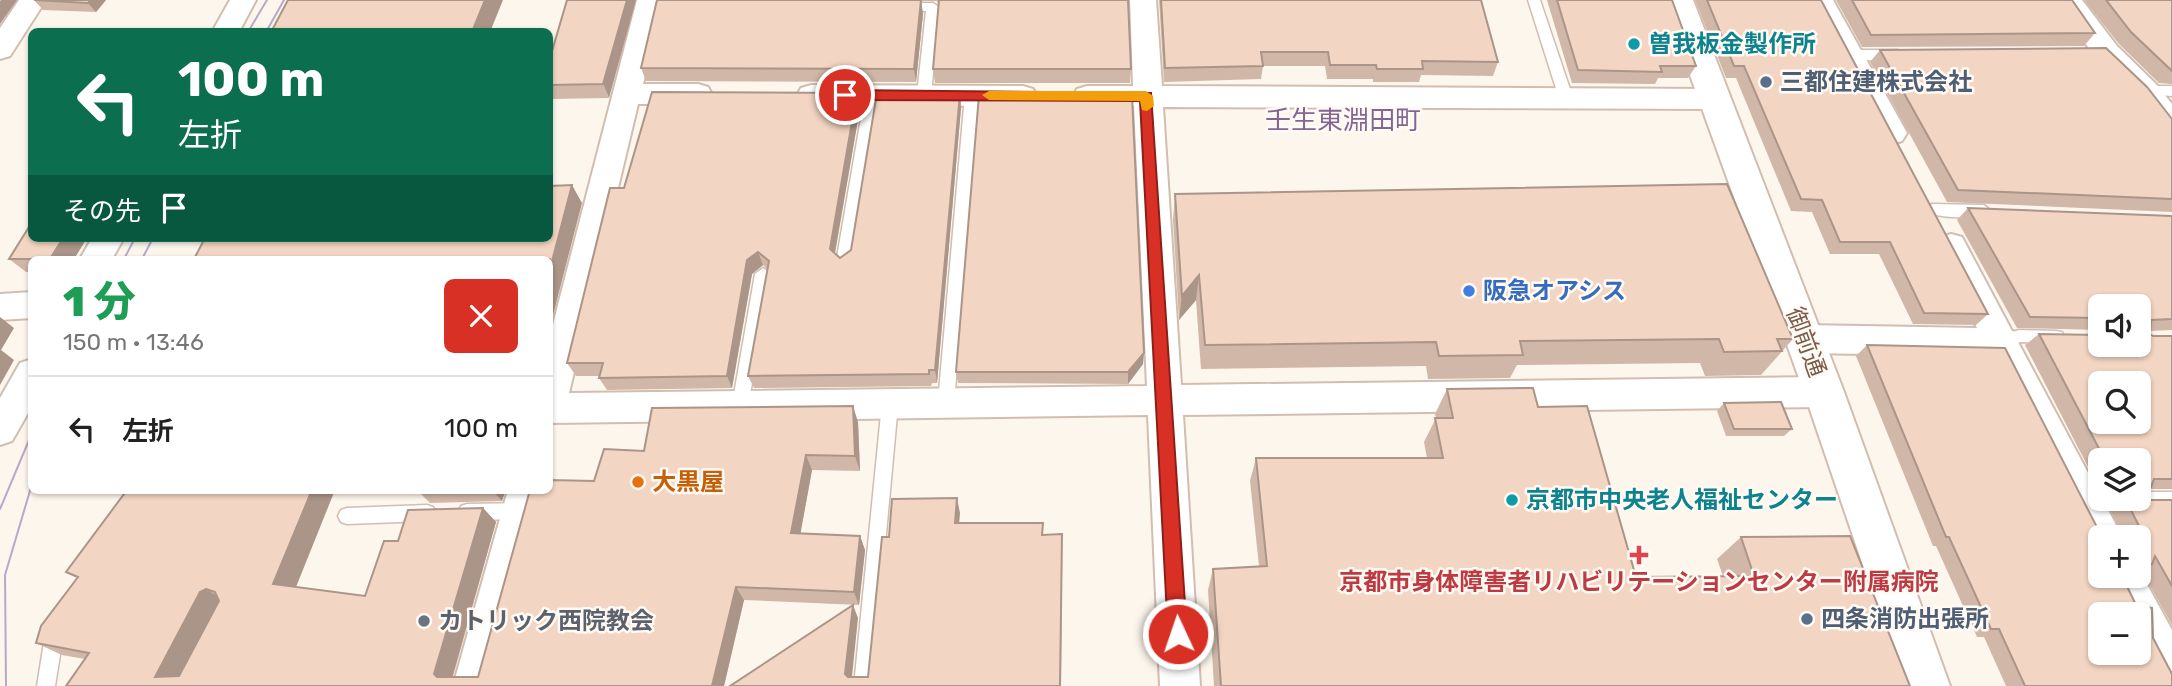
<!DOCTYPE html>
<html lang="ja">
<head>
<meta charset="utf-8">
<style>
  body { margin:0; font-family:Rubik,"Noto Sans JP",sans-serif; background:#f6f6f6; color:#222; height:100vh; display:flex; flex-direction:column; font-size:26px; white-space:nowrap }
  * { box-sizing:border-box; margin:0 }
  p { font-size:23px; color:#767676 }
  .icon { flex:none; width:38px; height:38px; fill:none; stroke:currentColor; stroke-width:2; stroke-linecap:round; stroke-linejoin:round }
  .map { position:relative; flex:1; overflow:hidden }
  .side { position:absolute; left:28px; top:256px; width:525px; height:238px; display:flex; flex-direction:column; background:#fff; border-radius:10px; box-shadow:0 2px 5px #0004 }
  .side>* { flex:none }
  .top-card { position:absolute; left:28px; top:28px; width:525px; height:214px; border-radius:10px; box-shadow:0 2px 5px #0004; background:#0b6e4f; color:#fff; overflow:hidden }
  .controls { position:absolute; left:2088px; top:294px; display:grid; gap:14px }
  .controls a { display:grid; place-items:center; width:63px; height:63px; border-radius:10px; background:#fff; box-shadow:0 2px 5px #0004; font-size:35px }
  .pin { position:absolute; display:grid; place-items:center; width:60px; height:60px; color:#fff; margin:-30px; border:4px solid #fff; border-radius:50%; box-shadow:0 2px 7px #0007 }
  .me { position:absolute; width:77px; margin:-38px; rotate:357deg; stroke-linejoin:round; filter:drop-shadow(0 0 5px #0008) }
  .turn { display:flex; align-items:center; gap:24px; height:147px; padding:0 35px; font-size:32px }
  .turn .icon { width:91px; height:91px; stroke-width:2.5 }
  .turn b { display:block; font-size:49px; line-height:60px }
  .then { display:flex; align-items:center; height:66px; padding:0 35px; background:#0003; gap:14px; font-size:26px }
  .round { display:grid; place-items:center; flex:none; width:74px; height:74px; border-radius:10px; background:#f6f6f6 }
  .overview { display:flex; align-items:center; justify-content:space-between; height:119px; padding:0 35px }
  h1 { font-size:42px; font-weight:800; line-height:52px; color:#1e9e55 }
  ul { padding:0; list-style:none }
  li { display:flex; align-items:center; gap:21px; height:105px; padding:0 35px; border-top:2px solid #e0e0e0 }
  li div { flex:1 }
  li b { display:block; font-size:26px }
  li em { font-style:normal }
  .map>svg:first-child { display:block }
</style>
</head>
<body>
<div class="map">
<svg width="2172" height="686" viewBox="0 0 2172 686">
  <rect width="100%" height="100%" fill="#fdf6ec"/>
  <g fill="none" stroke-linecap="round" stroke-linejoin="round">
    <defs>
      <path id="service" d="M1528,0H1540L1573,98L1571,101H1561L1559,98Z
        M900,3H933L939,7L931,95L924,100L917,95L926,11L896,10L894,7Z
        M1851,50H1898L1905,55C1897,62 1852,62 1844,55Z
        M2146,86H2172V96L2141,94L2139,91Z
        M872,90L879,95L852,263L844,269L836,263L865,95Z
        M972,90L979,95L954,403L952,408L946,410L940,408L938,403L965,95Z
        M1932,204L1984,205L1991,211C1984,220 1932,219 1925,210Z
        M763,268L771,274L748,406L746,411L740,413L734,411L732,406L755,274Z
        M2019,330L2056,331L2062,332L2064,337L2062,342L2056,343L2020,342L2004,349L1998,347L1996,342L1998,337Z
        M890,397L896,399L898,404L872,686H854L882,404L884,399Z
        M2083,491H2100V499H2138V492H2172V508L2083,507L2077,504L2074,499L2077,494Z
        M520,503L526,505L529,511L526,517L520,519L467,520L461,518L458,512L461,506L467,504Z
        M427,505L433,507L436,513L433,519L427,521L347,524L341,522L338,516L341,510L347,508Z
        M55,621L61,624L64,630L55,686H37L46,630L49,624Z"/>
      <path id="minor" d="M19,0H46L10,56L0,59V28Z
        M230,0H256L239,32H212Z
        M637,0H663L643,84H698L708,87L712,94L708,101L698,104H638L569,393L1147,386L1134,106H1087L1077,103L1073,96L1077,89L1087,86H1133L1130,0H1156L1162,86L1715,89L1725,92L1729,99L1725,106L1715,109L1163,107L1181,385L1824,377L1836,382L1841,392L1836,402L1824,407L1183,415L1200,686H1160L1148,415L550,423V336Z
        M1807,0H1833L1907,133L1902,141L1892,144L1882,141Z
        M2055,0H2082L2117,46L2156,84L2172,104V135L2162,131L2136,98L2097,60Z
        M811,85L1023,86L1033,89L1037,96L1033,103L1023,106L811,105L801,102L797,95L801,88Z
        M1951,234L1962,237L2012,331L2016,332L2019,344L2116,525L2121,537H2100V553L2090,549L1991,356L1805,353L1793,349L1788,339L1793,329L1805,325L1977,328L1935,246L1940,237Z
        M92,238H124L112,259H80Z
        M32,292V318L0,320V294Z
        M32,359V406L12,441L0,445V398L20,363Z
        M508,490H544L493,686H453Z
        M2138,568L2172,630V686L2158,684L2138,645V614H2123L2104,576H2138Z"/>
      <path id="tertiary" d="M1663,0H1693L1844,392L1950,686H1904L1804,392Z"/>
    </defs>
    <use href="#service" stroke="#d1beb0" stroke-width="3"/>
    <use href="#minor" stroke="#d1beb0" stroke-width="4"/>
    <use href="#tertiary" stroke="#d1beb0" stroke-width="4"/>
    <use href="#service" fill="#fff" fill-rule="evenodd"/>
    <use href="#minor" fill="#fff" fill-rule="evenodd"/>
    <use href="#tertiary" fill="#fff" fill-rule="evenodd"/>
    <path stroke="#b9a8c9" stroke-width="2" d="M248,32L267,0
      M266,32L284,0
      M124,259L135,238
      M142,259L153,238
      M0,509L32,433
      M6,686L5,575L32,484"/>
  </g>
  <path fill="#d1b7a8" d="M34,0H106L96,12L43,10Z
    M567,0L609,98L550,99V58Z
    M657,0H1128L1131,69L1130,83H935L933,69L939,4L937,1H921L923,14L916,82L646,81L641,68Z
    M1159,0H1481L1498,62L1493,76L1421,75L1419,82H1373V79H1327L1325,66H1263L1261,79L1164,82Z
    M1547,0H1672L1696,66L1688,78H1658L1655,84L1572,83Z
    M1695,0H1821L1988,314L1976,325L1913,324L1879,254H1830L1812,212L1791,211L1736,78H1726Z
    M1836,0H2072L2095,33L2084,46L1862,47Z
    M2084,0H2172V84L2159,83L2119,44Z
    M1880,50L2172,119V212L1947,202L1870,62Z
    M960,94L961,108L937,383H932L931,386L754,388L748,376L767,269L763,265L752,274L732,388L607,390L599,378L600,376H576L567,363L624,188L860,108L835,254L840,258L851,250Z
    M1175,194L1793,339L1761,375L1705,376L1700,363L1517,365L1510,378L1428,379L1426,366L1201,369L1196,300L1179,320L1173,220Z
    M1968,208L2172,216V330L2150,331V334L2153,336H2172V489H2147L2138,494V460H2100V489L2099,488L2025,345L2039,334L2138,345V306H2100V330L2017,328L1957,220Z
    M87,238L74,259H32V272H26L9,259Z
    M1867,345L2153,638L2172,686H2006L1984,637H1977L1936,546H1933L1856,356Z
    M1143,364L1128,384L958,383L956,372Z
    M1447,389L1538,407L1636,577L1723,576L1717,559L1741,537L1910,686H1214L1208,590L1213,569L1259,566L1250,481L1256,458H1427L1424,442L1436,418L1435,414Z
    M1724,403L1792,429L1784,436H1726L1717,411Z
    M858,422L860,471L812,470L800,534L860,536L865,550L859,605L744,600L724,686H66L85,659L62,655L36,643L77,578L66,572L296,587L365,596L398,541L483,508L496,522L453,677H478L594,481L644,451Z
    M378,490H502L505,492L502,501L430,503L417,490Z
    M2126,500H2172V625L2141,570L2138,572V537H2107L2120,530L2110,510Z"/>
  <path fill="#aa9588" d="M1,0H17L0,24V1Z
    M90,0H106L96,12L88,3Z
    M485,0H503L490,32H472Z
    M627,0H636L609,98L603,84Z
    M921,0L923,14L916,82L914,69Z
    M857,93L860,108L833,263L830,249Z
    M960,94L961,108L937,383L935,370Z
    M572,185L582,203L550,327V269Z
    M63,238H87L74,259H50Z
    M758,252L763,265L752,274L732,388L727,376L747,260Z
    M1199,275L1196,300L1179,320L1182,296Z
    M0,317L14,328L1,350L14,360L0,385Z
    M1144,353L1143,364L1128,384V372Z
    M853,406L858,422L860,471L855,456Z
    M806,455L812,470L798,547L791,533Z
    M312,490H335L292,597L273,584Z
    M492,490H502L505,492L502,501Z
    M957,498L960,513L958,537L955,523Z
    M483,508L496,522L450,685L437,677L434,674Z
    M1062,534L1061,686H1060Z
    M860,536L865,550L859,605L854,592Z
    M736,587L744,600L724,686H712Z
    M206,589L227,602L179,686L155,677L200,592Z
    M853,605L858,618L851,686L845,674Z"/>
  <path fill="#f3d5c3" stroke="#aa9588" stroke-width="2" fill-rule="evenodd" d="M34,0H90L88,3Z
    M288,0H485L472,32H271Z
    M567,0H627L603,84L550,85V58Z
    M657,0H921L914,69L641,68Z
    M939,0H1128L1131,69H933Z
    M1161,0H1481L1498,62L1422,61L1423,69H1377L1376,65H1330L1328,52H1261L1263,66L1165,68Z
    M1557,0H1672L1696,66H1660L1662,72L1578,70Z
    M1707,0H1821L1988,314L1924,313L1890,242H1840L1822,200L1801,199L1744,66H1734Z
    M1852,0H2072L2095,33L1871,35Z
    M2106,0H2172V71L2131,32Z
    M2106,48L2147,87L2172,119V199L1958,190L1880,50Z
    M652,92L857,93L830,249L840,258L851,250L877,93L960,94L935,370H929V374L748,376L769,261L758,252L747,260L727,376L599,378L603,363H567L610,188H624Z
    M979,95L1132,96L1144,353L1128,372H956Z
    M1727,184L1793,339H1777L1782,351L1724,352L1719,339L1520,341L1523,355L1439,356L1436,342L1205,345L1199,275L1182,296L1175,194Z
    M572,185L550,269V259H194L205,238H550V186Z
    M1968,208L2172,216V319L2151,320L2150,334L2153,336H2172V479H2154L2151,487H2138V460H2105L2039,334L2100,335V345H2138V306H2100V318L2030,317ZM2100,383H2138V422H2100Z
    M32,222V238H63L50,259H9Z
    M1867,345L2005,348L2102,537H2100V576H2122L2137,607L2152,608L2153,638L2172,674V686H2025L1999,629H1991L1949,537H1946ZM2100,614H2138V653H2100Z
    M1533,388L1538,407L1587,406L1636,577L1754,576L1741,537L1850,536L1910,686H1221L1213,569L1267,566L1256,458H1443L1435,418H1453L1447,389Z
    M1781,402L1792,429H1734L1724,403Z
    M853,406L855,456L806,455L791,533L860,536L854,592L736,587L712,686H66L89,653L36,643L41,626L78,577L66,572L127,490H312L273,584L365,596L384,541H398L408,510L483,508L434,674L437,677H478L530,490H550V480L594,481L604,449L644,451L652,408ZM206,589L215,592L219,601L179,676L155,677L200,592Z
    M957,498L955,523H1043L1042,535L1062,534L1060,686H730L853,605L845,674L848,677H868L882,537H889L892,499Z
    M2126,500H2172V586L2155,556L2152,564L2138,565V537H2118L2119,530L2140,528Z"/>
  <path fill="#d93025" stroke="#8d1f18" stroke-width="2" d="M845,90L1151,93L1187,634L1184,640L1178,643L1171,640L1168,634L1140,101L845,100L838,95Z"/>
  <path fill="#f59e0b" d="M989,91H1146L1153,96L1154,106L1147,111L1142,110L1140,101L989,100L982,95Z"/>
  <g fill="#0f9aa8" stroke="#fffaf3" stroke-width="2.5">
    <circle cx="1634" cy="44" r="7"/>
    <circle cx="1512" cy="500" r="7"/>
  </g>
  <g fill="#5c6f8a" stroke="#fffaf3" stroke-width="2.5">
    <circle cx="1766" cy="82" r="7"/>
    <circle cx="1807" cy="619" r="7"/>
  </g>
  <circle fill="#3f7fe0" stroke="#fffaf3" stroke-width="2.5" cx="1469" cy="291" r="7"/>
  <circle fill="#e8710a" stroke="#fffaf3" stroke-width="2.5" cx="638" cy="482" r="7"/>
  <path fill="#e0444e" stroke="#fffaf3" stroke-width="2.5" d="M1635.5 544.5h7v7h7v7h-7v7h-7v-7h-7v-7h7z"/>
  <circle fill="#6b7280" stroke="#fffaf3" stroke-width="2.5" cx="424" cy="621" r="7"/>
  <g text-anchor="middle" stroke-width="5" stroke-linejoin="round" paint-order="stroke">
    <g font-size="24" font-weight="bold" fill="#0d838f" stroke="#fffaf3" text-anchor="start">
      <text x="1648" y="52">曽我板金製作所</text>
      <text x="1526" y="508">京都市中央老人福祉センター</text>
    </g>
    <g font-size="24" font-weight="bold" fill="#4e5e75" stroke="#fffaf3" text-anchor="start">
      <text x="1780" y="90">三都住建株式会社</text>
      <text x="1821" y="627">四条消防出張所</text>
    </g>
    <g font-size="24" font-weight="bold" fill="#366cbe" stroke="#fffaf3" text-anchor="start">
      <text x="1483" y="299">阪急オアシス</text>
    </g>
    <g font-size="24" fill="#7a5c4d" stroke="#fffaf3">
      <text transform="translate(1806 342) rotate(70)" y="8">御前通</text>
    </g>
    <g font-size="24" font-weight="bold" fill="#c56008" stroke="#fffaf3" text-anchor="start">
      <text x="652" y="490">大黒屋</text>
    </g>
    <g font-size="24" font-weight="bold" fill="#be3a42" stroke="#fffaf3">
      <text x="1639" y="590">京都市身体障害者リハビリテーションセンター附属病院</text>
    </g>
    <g font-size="24" font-weight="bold" fill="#5b616d" stroke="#fffaf3" text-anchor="start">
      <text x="438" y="629">カトリック西院教会</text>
    </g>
    <g font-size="26" fill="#846695" stroke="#fffaf3">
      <text x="1343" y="129">壬生東淵田町</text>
    </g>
  </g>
</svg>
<div class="controls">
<a><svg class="icon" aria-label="sound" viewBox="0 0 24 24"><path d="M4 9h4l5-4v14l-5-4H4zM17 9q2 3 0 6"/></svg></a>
<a><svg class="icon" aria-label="search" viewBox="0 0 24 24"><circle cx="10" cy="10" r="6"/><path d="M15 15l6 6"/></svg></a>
<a><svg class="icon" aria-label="layers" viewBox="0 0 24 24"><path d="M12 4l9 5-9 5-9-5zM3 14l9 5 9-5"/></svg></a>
<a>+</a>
<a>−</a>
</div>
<div class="pin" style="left:845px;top:95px;background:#d93025"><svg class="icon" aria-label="arrive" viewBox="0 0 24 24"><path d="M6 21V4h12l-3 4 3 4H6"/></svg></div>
<svg class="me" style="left:1178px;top:634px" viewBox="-20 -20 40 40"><circle r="17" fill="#d93025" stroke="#fff" stroke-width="3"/><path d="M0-11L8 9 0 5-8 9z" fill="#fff"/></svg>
<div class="top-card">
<div class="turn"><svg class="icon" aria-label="left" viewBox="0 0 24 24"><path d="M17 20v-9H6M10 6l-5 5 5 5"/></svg><div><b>100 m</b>左折</div></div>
<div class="then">その先<svg class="icon" aria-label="arrive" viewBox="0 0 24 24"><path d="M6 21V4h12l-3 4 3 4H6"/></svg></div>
</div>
<section class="side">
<div class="overview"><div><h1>1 分</h1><p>150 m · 13:46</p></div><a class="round" style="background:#d93025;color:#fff"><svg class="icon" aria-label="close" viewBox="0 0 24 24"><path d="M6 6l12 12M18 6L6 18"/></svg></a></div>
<ul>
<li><svg class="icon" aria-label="left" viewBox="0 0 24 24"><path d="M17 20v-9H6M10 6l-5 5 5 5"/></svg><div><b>左折</b></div><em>100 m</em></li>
</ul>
</section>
</div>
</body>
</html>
